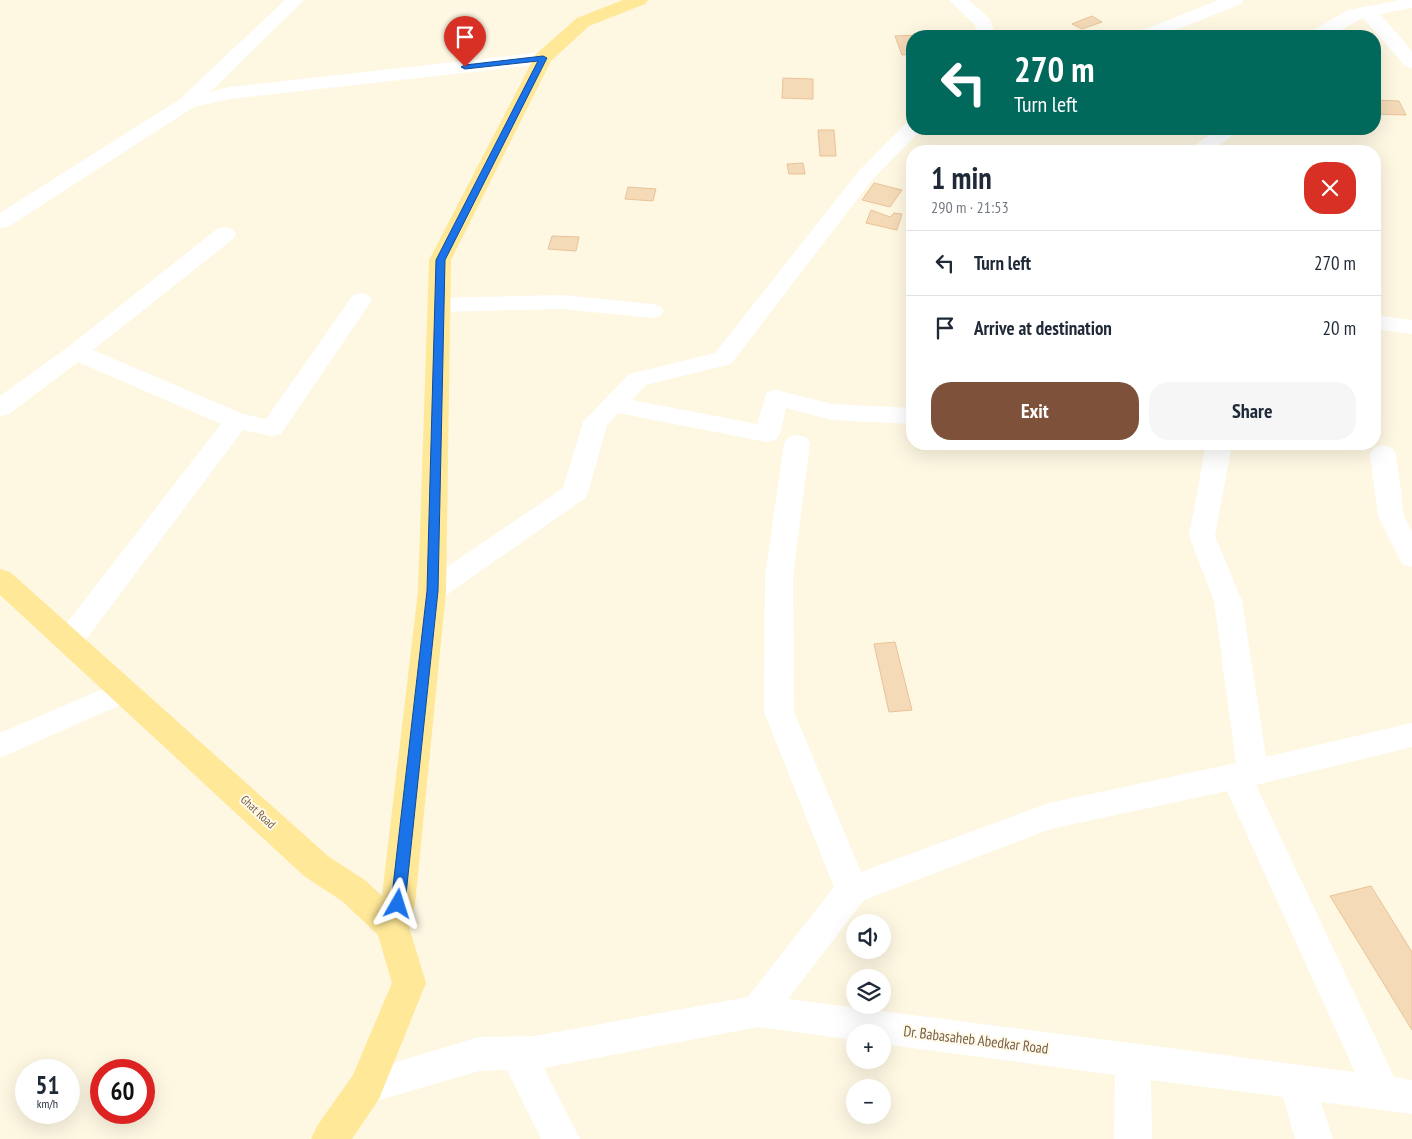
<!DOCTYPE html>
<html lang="en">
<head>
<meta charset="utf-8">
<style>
  body { margin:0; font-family:"PT Sans Narrow",sans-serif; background:#f6f6f7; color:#1f2937; height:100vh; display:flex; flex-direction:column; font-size:19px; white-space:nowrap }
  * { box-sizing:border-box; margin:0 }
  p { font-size:16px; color:#747a83 }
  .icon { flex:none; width:28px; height:28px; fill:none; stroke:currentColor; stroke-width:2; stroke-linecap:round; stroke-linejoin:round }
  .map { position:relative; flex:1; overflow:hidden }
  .details { position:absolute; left:906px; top:145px; width:475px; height:305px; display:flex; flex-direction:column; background:#fff; border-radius:20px; box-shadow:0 5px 20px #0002 }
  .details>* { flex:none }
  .banner { position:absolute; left:906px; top:30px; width:475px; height:105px; border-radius:20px; box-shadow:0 5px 20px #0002; background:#00695c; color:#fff; overflow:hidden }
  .controls { position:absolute; left:846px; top:914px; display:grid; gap:10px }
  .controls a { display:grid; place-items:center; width:45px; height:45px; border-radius:50%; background:#fff; box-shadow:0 5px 20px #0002; font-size:25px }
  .speed { position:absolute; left:15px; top:1059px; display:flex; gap:10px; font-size:25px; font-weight:700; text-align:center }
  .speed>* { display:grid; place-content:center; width:65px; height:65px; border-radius:50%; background:#fff; box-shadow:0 5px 20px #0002; line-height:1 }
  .speed small { font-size:12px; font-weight:400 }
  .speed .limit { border:8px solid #d22; background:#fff; color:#111 }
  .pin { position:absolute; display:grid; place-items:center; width:42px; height:42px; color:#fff; margin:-51px -21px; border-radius:50% 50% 50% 0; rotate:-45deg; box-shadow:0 0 5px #0007 }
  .pin .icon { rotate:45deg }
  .me { position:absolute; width:55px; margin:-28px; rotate:6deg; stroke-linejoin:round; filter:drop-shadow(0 0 4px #0008) }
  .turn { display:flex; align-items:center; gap:18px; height:105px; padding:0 25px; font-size:22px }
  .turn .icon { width:65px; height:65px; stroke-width:2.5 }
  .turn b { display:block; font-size:35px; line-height:42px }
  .round { display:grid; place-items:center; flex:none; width:52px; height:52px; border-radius:20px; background:#f6f6f7 }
  .summary { display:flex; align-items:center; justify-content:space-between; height:85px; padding:0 25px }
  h1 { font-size:30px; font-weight:700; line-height:38px }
  .button { display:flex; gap:10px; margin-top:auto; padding:10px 25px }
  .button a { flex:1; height:58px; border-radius:20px; background:#7d513a; color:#fff; font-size:20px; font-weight:700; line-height:58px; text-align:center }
  .button a+a { background:#f6f6f7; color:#1f2937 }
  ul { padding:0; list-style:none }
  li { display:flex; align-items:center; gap:15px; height:65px; padding:0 25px; border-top:1px solid #e0e1e3 }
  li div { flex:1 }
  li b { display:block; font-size:19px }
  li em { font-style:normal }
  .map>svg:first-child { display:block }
</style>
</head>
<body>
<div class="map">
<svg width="1412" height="1139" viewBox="0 0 1412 1139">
  <rect width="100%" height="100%" fill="#fef7e2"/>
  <path fill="#f5dab8" stroke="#e9c397" d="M1092,16L1102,22L1082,29L1072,24Z
    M919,35L920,36H912V54L902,55L895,36Z
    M783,78L813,79V99L782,98Z
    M1375,100L1399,101L1406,115L1375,114Z
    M818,130H834L836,156H820Z
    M803,163L805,174H789L787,164Z
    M874,183L902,190L890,207L862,200Z
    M628,187L656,189L653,201L625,199Z
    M871,210L890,217L894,213L902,214L897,230L866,223Z
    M552,236L579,237L576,251L548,249Z
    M895,642L912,710L889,712L874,644Z
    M1371,886L1412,952V1030L1330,896Z"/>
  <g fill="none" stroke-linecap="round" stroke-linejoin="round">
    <path fill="#fff" fill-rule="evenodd" d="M285,0H304L210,92L230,87L543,52L550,54L552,58L550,62L543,64L230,99L194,107L8,227L0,228V213L180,99Z
      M949,0H969L990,19L996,36H978L975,25Z
      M1219,0H1244L1241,4L1161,36H1136L1138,32Z
      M1400,0H1412V8L1380,14L1412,51V68L1405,66L1363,18L1330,36H1308L1310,32L1348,10Z
      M912,122V129H921L919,132L872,180L731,364L646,385L632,400L757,424L767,392L776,390L832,404L912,408V424L832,420L786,408L780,434L776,440L767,442L618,413L607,425L588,493L584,499L442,598L432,601L422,598L418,591L422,584L563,488L583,422L629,374L715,353L858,172L905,124Z
      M1218,129H1241L1212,151H1189L1192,147Z
      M225,227L233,229L236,234L233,239L93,350L243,414L266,419L353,295L361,293L369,295L372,300L281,434L272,436L243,430L79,649L69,652L59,649L55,641L59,633L221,424L78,362L9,414L0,416V396L68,347L217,229Z
      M562,295L652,304L660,306L664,311L660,316L652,318L562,309L439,312L431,310L428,305L431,300L439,298Z
      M1375,315L1412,320V334L1375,329Z
      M797,435L806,437L810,443L793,577L794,712L861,872L1049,803L1236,763L1214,601L1189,536L1206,444H1232L1215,536L1242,601L1266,757L1412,723V747L1256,785L1394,1077L1412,1080V1114L1321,1102L1333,1139H1295L1283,1097L1151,1080L1152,1139H1114L1115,1075L882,1044V1032H855V1040L758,1027L544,1068L580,1139H541L507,1070L479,1071L366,1104L353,1099L348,1087L353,1075L479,1037L535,1036L748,997L834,887L764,712L765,577L784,443L788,437ZM1227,791L1355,1072L788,999L864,900L1051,829Z
      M1383,445L1392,448L1396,454L1404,516L1412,531V567L1402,564L1378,516L1370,454L1374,448Z
      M124,680L134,683L139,691L134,699L0,758V733Z"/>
    <path fill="#ffe898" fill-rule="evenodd" d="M623,0H648L645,4L589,26L551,61L451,260L446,591L415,904L409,927L426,983L379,1099L352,1139H311L317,1126L353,1075L392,983L378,935L342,901L304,876L0,595V569L10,572L328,856L366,881L382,896L418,591L429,260L536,54L577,18Z"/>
  </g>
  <path fill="#1a73e8" stroke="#114b97" d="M543,56L547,58L445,260L438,591L405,904L403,908H393L391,904L427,591L436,260L538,61L465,69L461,67L465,65Z"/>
  <g text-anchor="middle" stroke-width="4" stroke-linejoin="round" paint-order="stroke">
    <g font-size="12" fill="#785f46" stroke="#fffaea">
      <text transform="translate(258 812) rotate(43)" y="4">Ghat Road</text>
    </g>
    <g font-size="15" fill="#785f46" stroke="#fffaea">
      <text transform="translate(976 1040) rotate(7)" y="5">Dr. Babasaheb Abedkar Road</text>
    </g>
  </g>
</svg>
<div class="controls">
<a><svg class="icon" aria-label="sound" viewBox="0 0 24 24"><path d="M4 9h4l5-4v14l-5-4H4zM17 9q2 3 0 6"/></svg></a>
<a><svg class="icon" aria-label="layers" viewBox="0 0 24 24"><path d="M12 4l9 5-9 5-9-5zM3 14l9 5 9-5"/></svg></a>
<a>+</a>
<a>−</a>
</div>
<div class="speed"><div>51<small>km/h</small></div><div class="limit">60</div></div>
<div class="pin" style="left:465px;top:67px;background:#d93025"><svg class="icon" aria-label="arrive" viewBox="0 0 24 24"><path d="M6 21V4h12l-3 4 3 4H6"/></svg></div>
<svg class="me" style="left:398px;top:904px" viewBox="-20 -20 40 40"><path d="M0-17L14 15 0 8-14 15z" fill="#1a73e8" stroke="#fff" stroke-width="4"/></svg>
<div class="banner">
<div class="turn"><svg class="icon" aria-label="left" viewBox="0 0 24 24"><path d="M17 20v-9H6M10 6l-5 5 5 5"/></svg><div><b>270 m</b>Turn left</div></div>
</div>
<section class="details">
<div class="summary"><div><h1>1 min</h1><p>290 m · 21:53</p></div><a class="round" style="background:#d93025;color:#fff"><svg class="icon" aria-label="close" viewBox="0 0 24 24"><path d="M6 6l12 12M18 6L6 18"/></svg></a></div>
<ul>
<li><svg class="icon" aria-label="left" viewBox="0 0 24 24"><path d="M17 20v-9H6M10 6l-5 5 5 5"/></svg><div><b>Turn left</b></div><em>270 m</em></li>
<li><svg class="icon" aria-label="arrive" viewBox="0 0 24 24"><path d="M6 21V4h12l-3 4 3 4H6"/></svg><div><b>Arrive at destination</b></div><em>20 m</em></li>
</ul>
<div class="button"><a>Exit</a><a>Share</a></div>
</section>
</div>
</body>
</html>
